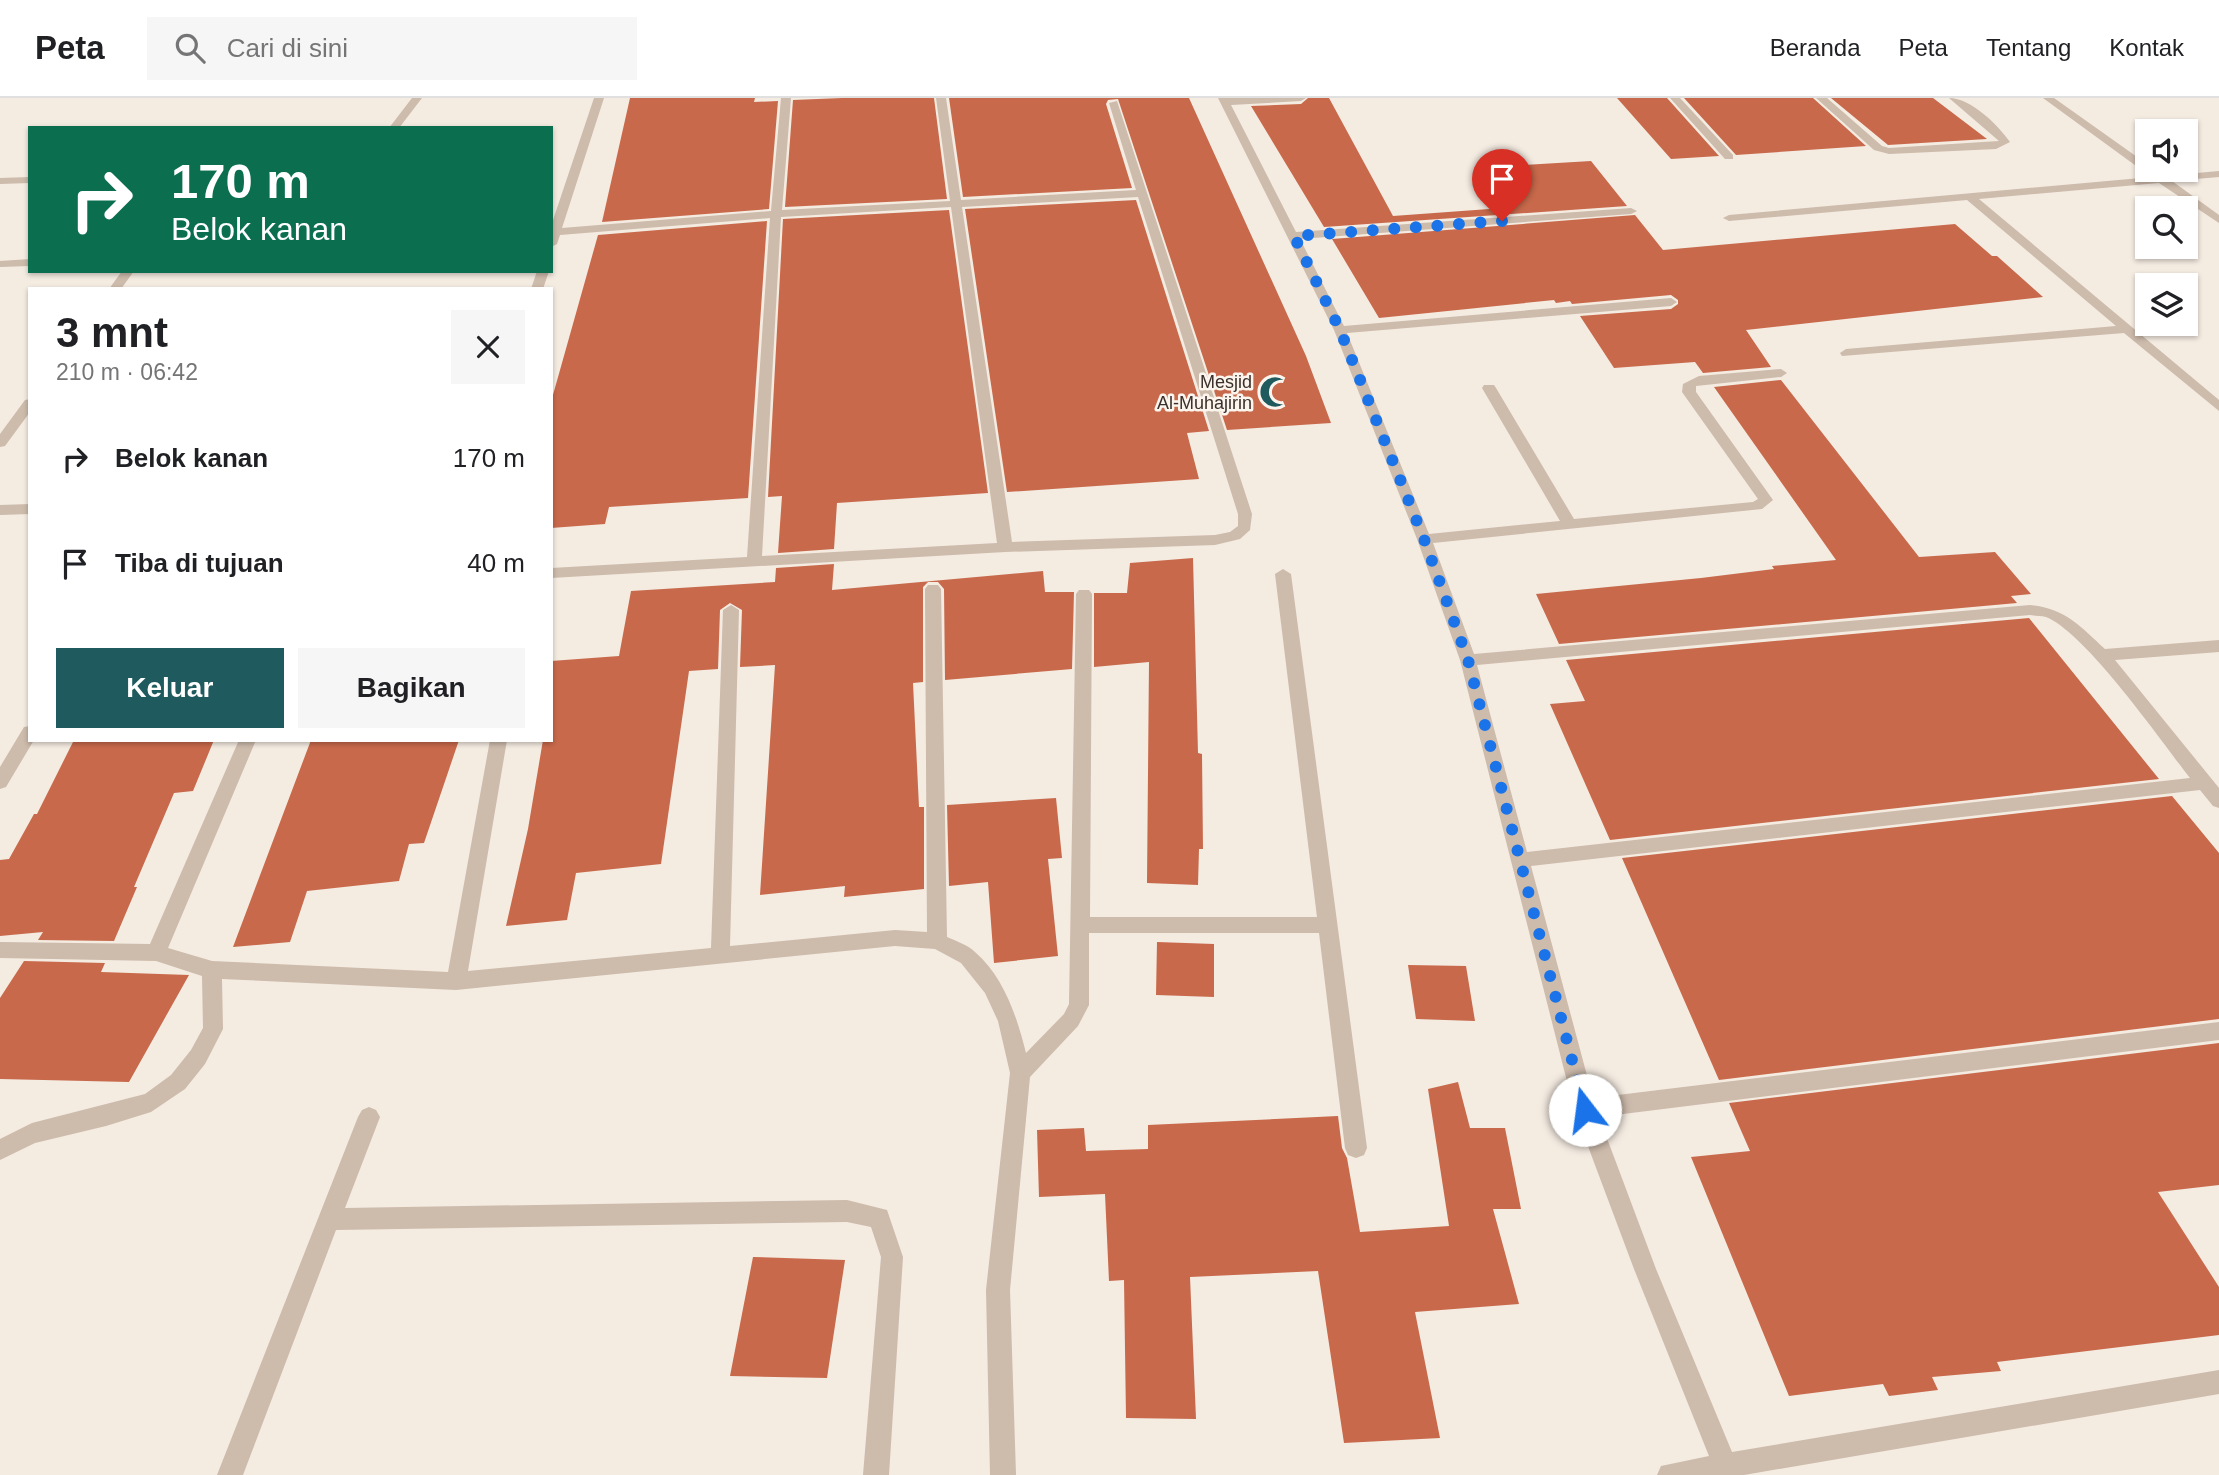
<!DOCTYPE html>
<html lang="id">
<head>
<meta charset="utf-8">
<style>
  body { margin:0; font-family:Helvetica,sans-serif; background:#f6f6f6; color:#202124; height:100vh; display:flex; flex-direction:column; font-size:26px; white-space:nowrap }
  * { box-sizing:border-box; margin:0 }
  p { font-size:23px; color:#757577 }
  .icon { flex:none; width:38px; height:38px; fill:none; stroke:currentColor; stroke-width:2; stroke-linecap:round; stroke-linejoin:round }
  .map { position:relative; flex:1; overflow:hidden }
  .sheet { position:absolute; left:28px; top:189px; width:525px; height:455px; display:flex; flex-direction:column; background:#fff; border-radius:0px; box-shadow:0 2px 5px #0004 }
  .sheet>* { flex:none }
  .hud { position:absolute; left:28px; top:28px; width:525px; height:147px; border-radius:0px; box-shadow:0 2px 5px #0004; background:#0b6e4f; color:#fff; overflow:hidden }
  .controls { position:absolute; left:2135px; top:21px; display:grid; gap:14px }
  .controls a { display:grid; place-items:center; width:63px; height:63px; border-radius:0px; background:#fff; box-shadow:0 2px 5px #0004; font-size:35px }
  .pin { position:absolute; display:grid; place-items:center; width:60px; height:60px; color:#fff; margin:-72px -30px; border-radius:50% 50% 50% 0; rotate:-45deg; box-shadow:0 0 7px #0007 }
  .pin .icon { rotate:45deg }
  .me { position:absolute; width:77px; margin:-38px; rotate:345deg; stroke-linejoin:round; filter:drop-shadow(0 0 5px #0008) }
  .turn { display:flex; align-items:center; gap:24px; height:147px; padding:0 28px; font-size:32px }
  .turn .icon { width:91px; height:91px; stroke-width:2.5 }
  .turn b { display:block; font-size:49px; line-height:60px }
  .round { display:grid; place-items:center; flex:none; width:74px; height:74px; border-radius:0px; background:#f6f6f6 }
  .head { display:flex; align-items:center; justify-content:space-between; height:119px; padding:0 28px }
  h1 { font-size:42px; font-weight:800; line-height:52px }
  .action { display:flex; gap:14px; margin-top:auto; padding:14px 28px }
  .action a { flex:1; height:80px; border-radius:0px; background:#1f5a5e; color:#fff; font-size:28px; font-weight:800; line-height:80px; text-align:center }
  .action a+a { background:#f6f6f6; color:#202124 }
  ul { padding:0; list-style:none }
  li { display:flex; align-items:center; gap:21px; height:105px; padding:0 28px }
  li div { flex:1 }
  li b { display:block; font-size:26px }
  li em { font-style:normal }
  header { display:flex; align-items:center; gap:42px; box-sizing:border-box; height:98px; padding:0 35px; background:#fff; border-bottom:2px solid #e0e0e0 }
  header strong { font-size:33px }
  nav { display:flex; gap:38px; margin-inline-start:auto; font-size:24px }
  .search { width:490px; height:63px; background:#f6f6f6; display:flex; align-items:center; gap:18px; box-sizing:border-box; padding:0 24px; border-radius:0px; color:#757577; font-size:26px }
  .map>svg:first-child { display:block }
</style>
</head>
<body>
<header>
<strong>Peta</strong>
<div class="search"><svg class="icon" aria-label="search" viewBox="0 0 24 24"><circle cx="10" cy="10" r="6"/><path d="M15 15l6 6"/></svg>Cari di sini</div>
<nav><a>Beranda</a><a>Peta</a><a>Tentang</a><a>Kontak</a></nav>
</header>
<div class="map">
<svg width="2219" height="1377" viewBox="0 0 2219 1377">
  <rect width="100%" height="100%" fill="#f4ebe1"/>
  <path fill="#c8694b" d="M630,0H755L754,4L778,3L769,111L602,124Z
    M842,0H934L947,101L785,109L793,2Z
    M949,0H1189L1306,258L1331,325L1227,332L1118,1L1108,2L1106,6L1132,90L963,99Z
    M1308,0H1329L1393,118L1503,110L1476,70L1591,63L1627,108L1324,129L1251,8L1301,6Z
    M1617,0H1667L1719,58L1671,61Z
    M1684,0H1813L1866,48L1736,57Z
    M1831,0H1933L1987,41L1888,47Z
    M1136,102L1209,333L1187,335L1199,381L1007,394L965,111Z
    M949,112L988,395L837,405L834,451L778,455L782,398L768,399L783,121Z
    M1635,117L1663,152L1955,126L1992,158H1997L2043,199L1746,232L1771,269L1703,275L1695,264L1614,270L1580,218L1671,211L1678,206V202L1671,197L1572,206L1570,203L1556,205L1554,202L1379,220L1332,141Z
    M767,123L748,400L609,409L605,426L551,430V304L598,137Z
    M1781,282L1919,459L1995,454L2031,496L2011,498L2017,505L1559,546L1536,496L1701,480L1774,471L1772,468L1836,462L1714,289Z
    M1193,460L1198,655L1202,656L1203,751H1199L1198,787L1147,785L1149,564L1094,569V495H1127L1130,465Z
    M834,466L832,492L1043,473L1045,494H1074L1072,571L945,582L944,491L938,484H928L923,489V584L913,585L919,709H924V791L844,799L845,788L760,797L775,567L740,569L742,512L730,505L720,512L718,571L689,573L661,766L576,775L567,822L506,828L528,731L543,642H551V563L619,558L631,493L775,484L776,470Z
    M2029,520L2159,681L1610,742L1550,606L1585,603L1566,562Z
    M74,642H214L193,693L174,695L134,789H137L114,843L38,842L43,834L0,838V762L9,761L34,716H37Z
    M311,642H459L424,745L409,746L399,783L307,793L290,844L233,849Z
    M2172,698L2219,755V921L1719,982L1622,760Z
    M1056,700L1062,760L1048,761L1058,858L994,865L988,784L949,788L947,707Z
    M1157,844L1214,846V899L1156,897Z
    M24,863L105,865L101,874L189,877L129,984L0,981V900Z
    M1408,867L1466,868L1475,923L1416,921Z
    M2219,945V1087L2158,1094L2219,1189V1237L1997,1264L2001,1273L1932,1279L1938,1292L1889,1298L1883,1286L1789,1298L1691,1059L1750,1053L1729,1005Z
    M1458,984L1470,1030H1505L1521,1111H1493L1519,1206L1415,1214L1440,1340L1344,1345L1318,1173L1190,1179L1196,1321L1126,1320L1124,1182L1109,1183L1105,1096L1039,1099L1037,1032L1084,1030L1086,1053L1148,1051V1027L1338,1018L1342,1050L1347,1060L1360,1134L1449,1128L1428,991Z
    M753,1159L845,1162L827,1280L730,1278Z"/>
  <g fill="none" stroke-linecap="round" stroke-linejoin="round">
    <path fill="#cdbbac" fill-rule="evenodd" d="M412,0H422L399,30H389Z
      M594,0H604L562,130L771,113L781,0H791L782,112L950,103L936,0H946L961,102L1136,92L1109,5L1117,3L1252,416L1250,432L1240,441L1215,447L1005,454L551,480V470L747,459L770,120L560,137L557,146L551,149V128ZM1138,99L1238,416V428L1230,434L1215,437L1012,444L962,109ZM951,109L997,445L762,458L781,119Z
      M1218,0H1306L1301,3L1231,7L1296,134L1631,110L1637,113L1631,116L1300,141L1344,228L1671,200L1677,204L1671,208L1347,235L1429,436L1560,423L1482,290L1484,287H1494L1496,290L1574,421L1753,404L1758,401L1682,294L1683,286L1699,278L1781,271L1787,275L1781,279L1696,288V294L1773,402L1762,411L1433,445L1474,556L2030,507C2065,510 2080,528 2105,551L2219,542V554L2115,562L2219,690V710L2213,708L2200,692L1531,768L1593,1000L2219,924V942L1599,1019L1656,1171L1732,1354L2219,1272V1296L1744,1377H1657L1661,1368L1709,1358L1634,1171L1574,1011L1460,562L1417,441L1334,232ZM2030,517C2035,518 2041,518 2046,519C2086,535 2161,643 2190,680L1527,754L1477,567Z
      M1670,0H1680L1733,57V61H1725Z
      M1816,0H1827L1882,48L1889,50L1999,43L1949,0C1971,0 1998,27 2010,44L1996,51L1889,56L1874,52Z
      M2043,0H2054L2147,66V72H2152L2143,73Z
      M2219,73V79L2172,83L2219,117V125L2159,85L1979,101L2219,302V313L2124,235L1842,258L1840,255L1846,251L2116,228L1967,102L1729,123L1723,120L1729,117L2152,79L2157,75L2164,78Z
      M30,79V85L0,86V80Z
      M30,161V168L0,169V163Z
      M122,173H134L121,191H109Z
      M537,173H549L543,191H531Z
      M30,301V314L5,348L0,349V336L25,302Z
      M30,406V416L0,417V407Z
      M1283,471L1291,476L1367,1050L1364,1057L1356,1060L1348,1057L1345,1050L1319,835H1089V907L1078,928L1030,979L1010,1192L1016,1377H990L986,1192L1010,975L998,923L985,895L961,865L935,851L895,848L456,892L222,881L223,931L205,966L185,991L151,1014L106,1028L35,1045L0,1062V1041L32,1025L145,996L171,977L191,952L203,930L202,878L156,863L0,860V844L150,846L239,642H256L168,850L212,863L448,874L490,642H507L468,873L711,850L723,512L731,507L739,512L730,848L895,832L927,834L925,491L928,487H938L941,491L947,839C956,843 968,847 975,854C1004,879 1017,919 1026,955L1064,916L1069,906L1076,496L1079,492H1089L1092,496L1090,819H1317L1275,476Z
      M30,628V642H34L6,689L0,691V669L24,629Z
      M369,1009L376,1012L380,1019L345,1110L847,1102L887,1112L903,1159L889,1377H863L881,1159L871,1129L847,1124L336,1132L243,1377H217L358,1019L362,1012Z"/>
  </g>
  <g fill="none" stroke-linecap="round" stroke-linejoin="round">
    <path stroke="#1a73e8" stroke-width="12" stroke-dasharray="0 21.6" d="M1502,123L1294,138L1340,232L1424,441L1468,562L1585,1012"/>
  </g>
  <defs>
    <symbol id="mosque-bare" viewBox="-9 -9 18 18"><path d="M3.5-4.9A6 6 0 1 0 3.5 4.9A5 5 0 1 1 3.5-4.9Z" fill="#1f5a5e" stroke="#fbf5ee" stroke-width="2.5" paint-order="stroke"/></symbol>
  </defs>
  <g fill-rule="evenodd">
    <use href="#mosque-bare" x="1253" y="272" width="44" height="44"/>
  </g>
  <g text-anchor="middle" stroke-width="5" stroke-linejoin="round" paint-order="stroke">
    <g font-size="18" fill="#3b302b" stroke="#fbf5ee" text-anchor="end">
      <text x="1252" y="290">Mesjid<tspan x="1252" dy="21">Al-Muhajirin</tspan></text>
    </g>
  </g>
</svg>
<div class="controls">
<a><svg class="icon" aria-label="sound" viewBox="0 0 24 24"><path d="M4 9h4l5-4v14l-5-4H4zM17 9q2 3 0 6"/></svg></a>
<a><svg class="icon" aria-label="search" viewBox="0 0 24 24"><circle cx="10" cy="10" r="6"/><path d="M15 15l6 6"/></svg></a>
<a><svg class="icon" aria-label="layers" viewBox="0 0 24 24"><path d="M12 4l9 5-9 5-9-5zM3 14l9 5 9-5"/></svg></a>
</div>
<div class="pin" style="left:1502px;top:123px;background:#d93025"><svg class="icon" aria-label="arrive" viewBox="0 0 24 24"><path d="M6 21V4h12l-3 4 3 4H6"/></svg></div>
<svg class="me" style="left:1585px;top:1012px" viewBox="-20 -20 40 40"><circle r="19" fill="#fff"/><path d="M0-13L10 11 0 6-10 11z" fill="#1a73e8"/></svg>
<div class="hud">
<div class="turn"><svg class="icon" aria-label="right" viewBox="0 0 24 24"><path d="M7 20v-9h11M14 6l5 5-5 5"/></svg><div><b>170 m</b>Belok kanan</div></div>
</div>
<section class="sheet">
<div class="head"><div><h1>3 mnt</h1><p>210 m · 06:42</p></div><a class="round"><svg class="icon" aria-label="close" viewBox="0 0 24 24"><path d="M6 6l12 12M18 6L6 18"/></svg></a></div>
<ul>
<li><svg class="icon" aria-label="right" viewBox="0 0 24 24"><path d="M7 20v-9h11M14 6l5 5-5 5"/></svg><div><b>Belok kanan</b></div><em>170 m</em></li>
<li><svg class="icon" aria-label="arrive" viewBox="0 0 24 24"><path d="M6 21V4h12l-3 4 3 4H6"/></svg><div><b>Tiba di tujuan</b></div><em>40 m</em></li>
</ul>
<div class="action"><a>Keluar</a><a>Bagikan</a></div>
</section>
</div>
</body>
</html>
